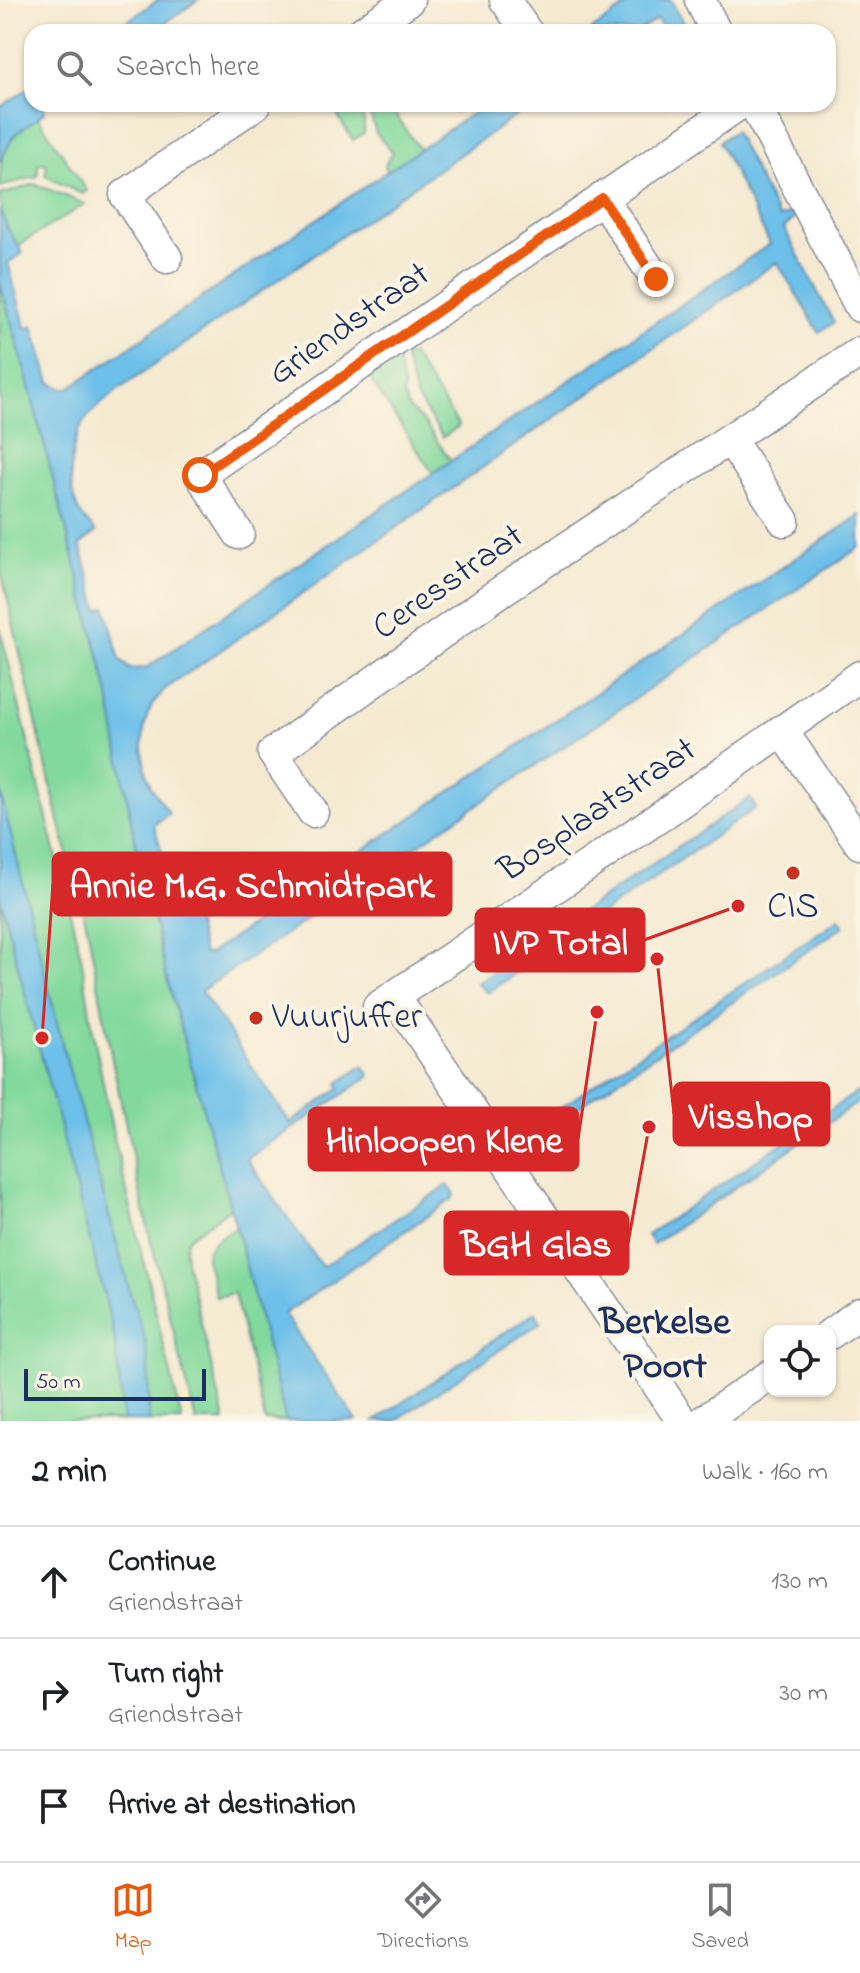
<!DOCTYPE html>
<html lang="en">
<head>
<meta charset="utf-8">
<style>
  body { margin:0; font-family:"Indie Flower",sans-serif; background:#f6f6f6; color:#202124 }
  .controls { position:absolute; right:24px; bottom:24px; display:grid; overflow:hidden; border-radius:16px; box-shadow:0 2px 6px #0004 }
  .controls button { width:72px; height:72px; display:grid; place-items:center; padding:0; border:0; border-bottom:2px solid #e0e0e0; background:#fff; color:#202124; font:40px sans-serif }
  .scale { position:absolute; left:24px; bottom:20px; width:182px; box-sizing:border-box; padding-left:8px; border:4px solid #1b2f5e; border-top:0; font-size:22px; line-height:28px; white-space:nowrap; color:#1b2f5e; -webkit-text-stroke:6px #fcf5e5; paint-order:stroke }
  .stop { position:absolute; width:24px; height:24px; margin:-18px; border:6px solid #ea580c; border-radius:50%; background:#fff }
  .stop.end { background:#ea580c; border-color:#fff; box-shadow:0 2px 8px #0008 }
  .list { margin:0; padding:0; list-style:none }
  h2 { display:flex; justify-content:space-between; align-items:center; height:104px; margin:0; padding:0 32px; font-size:34px }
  h2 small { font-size:26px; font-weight:400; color:#757577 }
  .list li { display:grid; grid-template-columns:52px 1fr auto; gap:24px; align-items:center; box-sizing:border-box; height:112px; padding:0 32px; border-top:2px solid #e0e0e0 }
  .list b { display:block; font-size:30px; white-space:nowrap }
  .list p { margin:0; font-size:26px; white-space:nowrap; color:#757577 }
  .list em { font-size:26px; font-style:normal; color:#757577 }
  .icon { flex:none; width:44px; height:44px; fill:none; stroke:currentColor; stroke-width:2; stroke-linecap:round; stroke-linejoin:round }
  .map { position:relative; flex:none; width:860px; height:1421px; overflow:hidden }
  .search { position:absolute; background:#fff; box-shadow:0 2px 6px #0004; left:24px; right:24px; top:24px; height:88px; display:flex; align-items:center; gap:20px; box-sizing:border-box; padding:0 28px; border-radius:24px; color:#757577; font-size:30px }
  .sheet { height:440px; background:#fff }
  nav { display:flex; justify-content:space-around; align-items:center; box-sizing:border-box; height:112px; border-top:2px solid #e0e0e0; background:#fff; font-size:22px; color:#757577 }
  nav a { display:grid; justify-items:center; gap:4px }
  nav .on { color:#ea580c }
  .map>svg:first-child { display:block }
  .green { fill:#82d99d; stroke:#4e847e; stroke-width:2 }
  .water { fill:#6dc0e9; stroke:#4478a4; stroke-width:2 }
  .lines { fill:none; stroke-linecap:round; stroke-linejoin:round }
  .street-casing { stroke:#888c98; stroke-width:33 }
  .street { stroke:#fff; stroke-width:30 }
  .route { stroke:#ea580c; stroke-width:10 }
  .poi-dot { fill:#c8321e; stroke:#fcf5e5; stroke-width:3 }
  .labels { text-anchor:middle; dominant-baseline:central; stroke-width:8; stroke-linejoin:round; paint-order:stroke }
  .street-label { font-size:36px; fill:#1b2f5e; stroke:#fcf5e5 }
  .poi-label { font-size:36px; fill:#1b2f5e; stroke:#fcf5e5 }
  .neighbourhood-label { font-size:38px; font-weight:bold; fill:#1b2f5e; stroke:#fcf5e5 }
  .leader { fill:none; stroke:#d62828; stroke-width:3 }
  .callout-dot { fill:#d62828; stroke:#fcf5e5; stroke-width:3 }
  .callout { fill:#d62828; stroke:#d62828; stroke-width:3 }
  .callout-label { font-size:38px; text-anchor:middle; font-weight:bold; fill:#fff }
</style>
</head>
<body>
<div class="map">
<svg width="860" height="1421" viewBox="0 0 860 1421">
  <rect width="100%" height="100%" fill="#fcf5e5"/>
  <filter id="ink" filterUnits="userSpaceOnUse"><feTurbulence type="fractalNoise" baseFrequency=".0125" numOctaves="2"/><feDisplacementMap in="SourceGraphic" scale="16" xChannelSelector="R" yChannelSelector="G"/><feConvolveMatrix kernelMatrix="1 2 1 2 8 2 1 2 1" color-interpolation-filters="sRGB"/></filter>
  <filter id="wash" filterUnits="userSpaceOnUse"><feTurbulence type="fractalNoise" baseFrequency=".006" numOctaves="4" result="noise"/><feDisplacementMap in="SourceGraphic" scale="32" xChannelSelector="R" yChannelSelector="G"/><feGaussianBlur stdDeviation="1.8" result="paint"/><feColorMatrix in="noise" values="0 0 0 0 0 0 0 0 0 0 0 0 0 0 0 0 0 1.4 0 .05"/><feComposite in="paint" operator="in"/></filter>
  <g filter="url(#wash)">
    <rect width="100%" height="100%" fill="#f5ead1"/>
    <path class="green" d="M330,104H358L364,122V133L353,140Z
      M367,104H388L420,150L387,172L385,165L393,152L376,133Z
      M38,117L87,191L82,194L45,176L47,163L38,164V176L0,187C0,148 5,139 38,117Z
      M35,184L85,204L17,246L1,215L0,195Z
      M0,283L23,363L108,690L132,825L166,975L231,1208L192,1235L187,1240L185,1249L186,1261L225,1421H196L148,1229L112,1059L88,930L60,825L0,567Z
      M412,355L459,426L443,437L416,397L404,356Z
      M397,359L404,388L403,395L409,409L423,421L451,461L433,473L369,378Z
      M0,628L81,956L92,1026L113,1134L182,1421H0Z
      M236,1227L286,1421H265L234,1293L216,1297L206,1258C207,1241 223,1236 236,1227Z"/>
    <path class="water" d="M158,0H198L152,32H111Z
      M635,0H671L688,32H665L657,19L638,32H589Z
      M32,86V104H48L44,107V113L14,135L0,162V107Z
      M486,104H533L118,390C109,398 97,406 89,415C70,436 66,481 77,507C81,517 89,524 96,532L80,545L99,610L106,607L120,660L130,669L146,668L770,244L719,142L734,131L779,218L792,212L795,218L784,228L834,323L819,332L777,262L164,690C161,695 155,700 152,705C139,729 141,762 151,786C156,795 163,804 169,813L154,825L173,890L186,884L203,953L209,954L860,515V547L201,991L290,1123L340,1088L338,1083L363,1066L370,1076L247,1159L322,1267L448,1185L455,1194L452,1199L284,1314L357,1421H286L236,1227L166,975L132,825L108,690L23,363L0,283V209L7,228L23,253L8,263L26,329L33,326L50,382L63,389L69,388Z
      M0,790L63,1047L131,1296L145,1339L148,1359L149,1421H123L116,1347L107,1306L0,898Z
      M750,798L756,808L487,993L477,983Z
      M839,919L844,926L562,1118L557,1110Z
      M860,1090V1101L653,1244L647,1235Z
      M535,1312L541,1322L395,1421H375Z"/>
  </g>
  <g filter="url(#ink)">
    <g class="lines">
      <g class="street-casing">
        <path id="street" d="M505,0L527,32
          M700,0L716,32
          M362,32L409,0
          M754,104L860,307
          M602,198L656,279
          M167,258L125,195L256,104
          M730,439L784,521
          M239,534L200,475L740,104
          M782,730L860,844
          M313,812L273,753L500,592L860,352
          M394,996L682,1421
          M378,1007L658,818L860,676
          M830,1334L860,1313
          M703,1421L770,1375"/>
      </g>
      <use href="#street" class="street"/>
    </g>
  </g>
  <g class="lines" filter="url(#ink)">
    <path class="route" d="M200,475L602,198L656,279"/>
  </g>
  <g class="poi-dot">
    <circle cx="793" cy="873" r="8"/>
    <circle cx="256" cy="1018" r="8"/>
  </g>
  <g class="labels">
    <g class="street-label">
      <text transform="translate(350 325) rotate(-35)">Griendstraat</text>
      <text transform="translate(449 583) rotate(-35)">Ceresstraat</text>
      <text transform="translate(598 811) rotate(-34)">Bosplaatstraat</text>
    </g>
    <g class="poi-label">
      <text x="793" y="908">CIS</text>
      <text x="272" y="1018" text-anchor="start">Vuurjuffer</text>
    </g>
    <g class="neighbourhood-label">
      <text x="665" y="1324">Berkelse<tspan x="665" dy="44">Poort</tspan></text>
    </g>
  </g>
  <path class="leader" d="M42 1038L53 884M738 906L644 940M657 959L674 1114M597 1012L578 1139M649 1127L628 1243"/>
  <g class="callout-dot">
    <circle cx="42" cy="1038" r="8"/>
    <circle cx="738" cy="906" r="8"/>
    <circle cx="657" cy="959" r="8"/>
    <circle cx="597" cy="1012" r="8"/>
    <circle cx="649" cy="1127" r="8"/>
  </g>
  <g class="callout">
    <rect x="53" y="853" width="398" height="62" rx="8"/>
    <rect x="476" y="909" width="168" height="62" rx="8"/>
    <rect x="674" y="1083" width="155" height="62" rx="8"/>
    <rect x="309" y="1108" width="269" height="62" rx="8"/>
    <rect x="445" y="1212" width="183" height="62" rx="8"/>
  </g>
  <g class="callout-label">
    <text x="252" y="897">Annie M.G. Schmidtpark</text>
    <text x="560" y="954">IVP Total</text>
    <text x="751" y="1128">Visshop</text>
    <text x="444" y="1152">Hinloopen Klene</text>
    <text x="536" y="1256">BGH Glas</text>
  </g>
</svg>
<div class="controls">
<button><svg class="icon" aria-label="locate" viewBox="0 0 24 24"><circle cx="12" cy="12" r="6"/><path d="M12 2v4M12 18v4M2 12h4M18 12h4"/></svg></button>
</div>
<div class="scale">50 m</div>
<div class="stop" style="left:200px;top:475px"></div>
<div class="stop end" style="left:656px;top:279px"></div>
<div class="search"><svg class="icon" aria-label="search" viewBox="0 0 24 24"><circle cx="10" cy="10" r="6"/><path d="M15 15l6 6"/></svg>Search here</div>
</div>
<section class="sheet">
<h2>2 min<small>Walk · 160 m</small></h2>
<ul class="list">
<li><svg class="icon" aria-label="ahead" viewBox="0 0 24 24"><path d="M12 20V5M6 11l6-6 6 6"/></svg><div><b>Continue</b><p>Griendstraat</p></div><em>130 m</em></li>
<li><svg class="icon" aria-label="right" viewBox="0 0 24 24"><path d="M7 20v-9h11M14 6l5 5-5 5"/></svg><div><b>Turn right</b><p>Griendstraat</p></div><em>30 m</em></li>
<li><svg class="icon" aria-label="arrive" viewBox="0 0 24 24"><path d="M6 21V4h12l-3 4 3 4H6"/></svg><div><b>Arrive at destination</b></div></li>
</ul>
</section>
<nav>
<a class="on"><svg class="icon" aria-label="map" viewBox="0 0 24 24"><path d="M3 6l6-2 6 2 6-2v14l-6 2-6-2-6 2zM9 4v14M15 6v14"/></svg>Map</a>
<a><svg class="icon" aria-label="directions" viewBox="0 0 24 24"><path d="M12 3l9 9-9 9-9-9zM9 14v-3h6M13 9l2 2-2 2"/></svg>Directions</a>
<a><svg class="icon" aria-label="saved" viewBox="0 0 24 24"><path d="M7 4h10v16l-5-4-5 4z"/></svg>Saved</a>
</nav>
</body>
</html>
